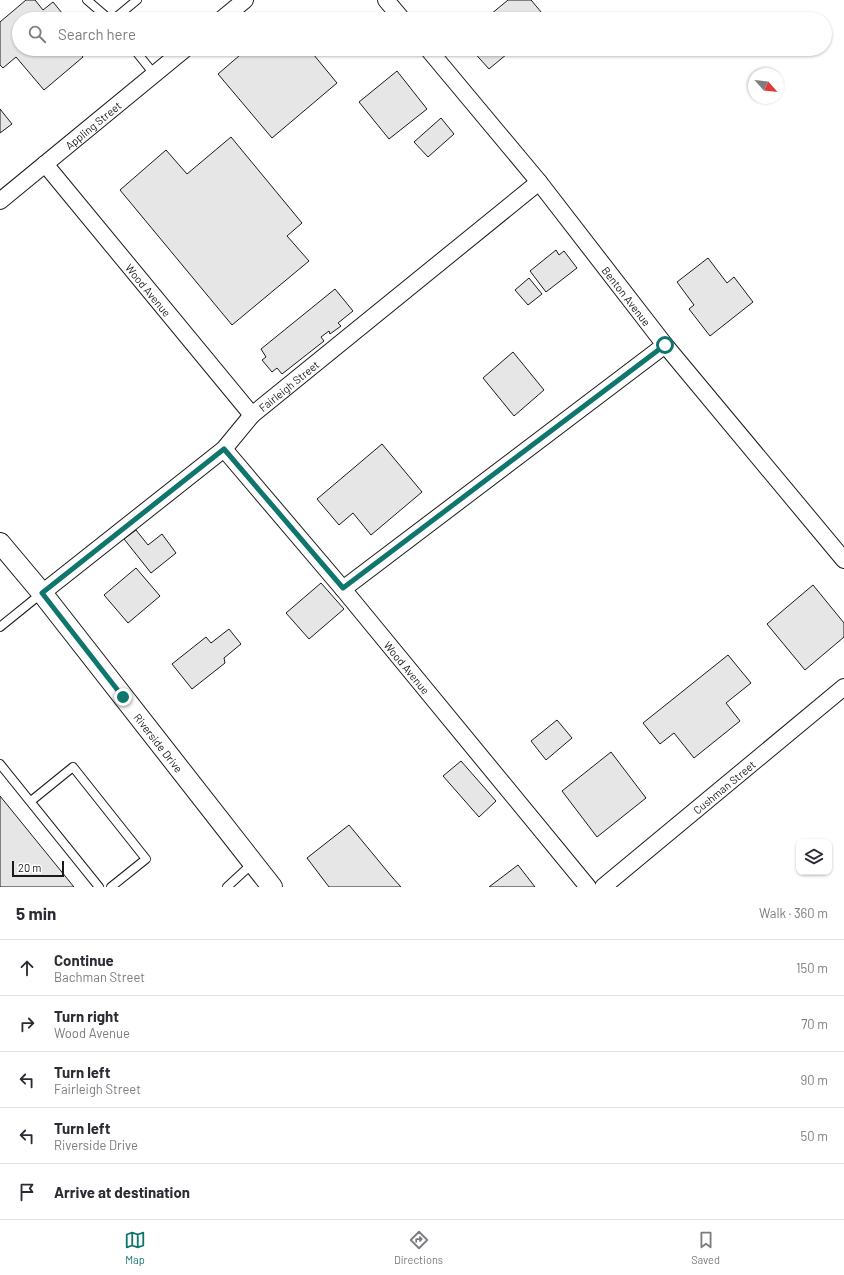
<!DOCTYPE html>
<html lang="en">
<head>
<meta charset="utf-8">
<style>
  body { margin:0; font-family:Barlow,sans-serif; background:#f2f2f3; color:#2b2b33 }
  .controls { position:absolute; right:12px; bottom:12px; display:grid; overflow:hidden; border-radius:8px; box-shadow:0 1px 3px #0004 }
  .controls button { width:36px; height:36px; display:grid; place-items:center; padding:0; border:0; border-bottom:1px solid #e1e1e2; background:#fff; color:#2b2b33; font:20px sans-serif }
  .compass { position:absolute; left:748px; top:68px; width:36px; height:36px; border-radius:50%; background:#fff; box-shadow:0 1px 3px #0004; rotate:117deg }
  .scale { position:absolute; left:12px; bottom:10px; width:52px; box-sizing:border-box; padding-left:4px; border:2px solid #1a1a1a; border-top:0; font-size:11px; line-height:14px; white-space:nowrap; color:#1a1a1a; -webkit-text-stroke:3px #fff; paint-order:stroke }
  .stop { position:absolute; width:12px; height:12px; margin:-9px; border:3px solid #0f766e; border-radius:50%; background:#fff }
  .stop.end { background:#0f766e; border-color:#fff; box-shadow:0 1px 4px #0008 }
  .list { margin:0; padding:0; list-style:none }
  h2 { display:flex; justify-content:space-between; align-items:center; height:52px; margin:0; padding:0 16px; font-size:17px }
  h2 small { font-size:13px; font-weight:400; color:#7c7c81 }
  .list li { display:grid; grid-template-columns:26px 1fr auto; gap:12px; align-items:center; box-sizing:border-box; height:56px; padding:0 16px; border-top:1px solid #e1e1e2 }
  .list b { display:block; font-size:15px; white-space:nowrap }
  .list p { margin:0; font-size:13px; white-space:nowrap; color:#7c7c81 }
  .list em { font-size:13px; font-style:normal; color:#7c7c81 }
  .icon { flex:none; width:22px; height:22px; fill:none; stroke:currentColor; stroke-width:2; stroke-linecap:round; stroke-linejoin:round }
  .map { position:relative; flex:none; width:844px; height:887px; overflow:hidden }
  .search { position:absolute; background:#fff; box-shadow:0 1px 3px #0004; left:12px; right:12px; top:12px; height:44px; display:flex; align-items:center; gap:10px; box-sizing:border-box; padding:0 14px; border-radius:22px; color:#7c7c81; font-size:15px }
  .sheet { height:332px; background:#fff }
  nav { display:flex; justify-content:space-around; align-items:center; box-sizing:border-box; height:56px; border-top:1px solid #e1e1e2; background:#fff; font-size:11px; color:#7c7c81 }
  nav a { display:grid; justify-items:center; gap:2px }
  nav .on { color:#0f766e }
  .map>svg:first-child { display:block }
  .building { fill:#e6e6e6; stroke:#1a1a1a }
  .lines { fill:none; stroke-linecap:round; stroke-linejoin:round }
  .service-casing { stroke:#1a1a1a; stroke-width:10 }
  .minor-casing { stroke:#1a1a1a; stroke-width:18 }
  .tertiary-casing { stroke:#1a1a1a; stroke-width:22 }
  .service { stroke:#fff; stroke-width:8 }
  .minor { stroke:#fff; stroke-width:16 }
  .tertiary { stroke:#fff; stroke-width:20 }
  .route { stroke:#0f766e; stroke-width:5 }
  .labels { text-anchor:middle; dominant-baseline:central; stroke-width:3; stroke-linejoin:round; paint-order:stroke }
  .street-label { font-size:11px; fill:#1a1a1a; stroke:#fff }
</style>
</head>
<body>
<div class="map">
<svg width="844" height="887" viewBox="0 0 844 887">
  <rect width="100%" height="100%" fill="#fff"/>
  <path class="building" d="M26,0H35L43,10L53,2L67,19H19V49H76L83,57L44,90L16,57L3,68L0,65V22Z
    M508,0H531L547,19H485Z
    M247,49H309L337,83L272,138L218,74Z
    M471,49H513L489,69Z
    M397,71L427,109L389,139L359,102Z
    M0,109L12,124L0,133Z
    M441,118L454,134L428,157L414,142Z
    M231,137L302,223L287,236L309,261L232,325L120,190L166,150L187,174Z
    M556,250L559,255L564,251L577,268L546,292L530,271Z
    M708,258L727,283L734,277L753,302L710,336L689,309L694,305L677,282Z
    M529,278L542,294L528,305L515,290Z
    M335,289L353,311L338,323L341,326L330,334L329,331L321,337L324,341L282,374L277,368L272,372L262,360L266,357L261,349Z
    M513,352L544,390L514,416L483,378Z
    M382,444L422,492L371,535L353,513L339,525L317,499Z
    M136,530L148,545L162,534L176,553L151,573L124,539Z
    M136,568L160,596L128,623L104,595Z
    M321,583L344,609L309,639L286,613Z
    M813,585L844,623V637L805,670L767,624Z
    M229,629L241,644L224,658L225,663L192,689L172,664L206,637L211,643Z
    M728,655L751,683L726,703L740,721L694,758L674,733L660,744L643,723Z
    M557,720L572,738L546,760L531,741Z
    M611,752L646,798L597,837L562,791Z
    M461,761L496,801L479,817L443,776Z
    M0,796L74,887H0Z
    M349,825L392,877L401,887H329L307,858Z
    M518,865L535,887H489Z"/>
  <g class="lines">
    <g class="service-casing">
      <path id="service" d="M87,0L109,19
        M114,19L137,0
        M134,49L154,74
        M0,627L42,593
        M0,764L99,887
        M31,801L73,767L146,859L111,887
        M227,887L253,863"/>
    </g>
    <g class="minor-casing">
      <g id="minor">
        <path d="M386,0L402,19"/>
        <path d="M222,19L245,0"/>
        <path id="s1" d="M428,49L539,182L665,345L844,560"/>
        <path id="s2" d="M45,164L252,415"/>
        <path id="s3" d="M0,201L185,49"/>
        <path id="s4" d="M224,449L343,589L588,887"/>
        <path d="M343,589L665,345"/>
        <path id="s5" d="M42,593L224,449L252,415L539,182"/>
        <path id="s6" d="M603,887L844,687"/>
      </g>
    </g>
    <g class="tertiary-casing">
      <g id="tertiary">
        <path id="s7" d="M0,543L42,593L272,887"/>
      </g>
    </g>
    <use href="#service" class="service"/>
    <use href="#minor" class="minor"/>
    <use href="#tertiary" class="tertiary"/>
  </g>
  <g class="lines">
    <path class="route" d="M123,697L42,593L224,449L343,588L665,345"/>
  </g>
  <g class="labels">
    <g class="street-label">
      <text stroke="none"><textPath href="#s3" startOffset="120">Appling Street</textPath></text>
      <text stroke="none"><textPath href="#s2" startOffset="163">Wood Avenue</textPath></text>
      <text stroke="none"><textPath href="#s1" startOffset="317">Benton Avenue</textPath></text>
      <text stroke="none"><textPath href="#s5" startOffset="323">Fairleigh Street</textPath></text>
      <text stroke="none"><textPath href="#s4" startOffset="285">Wood Avenue</textPath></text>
      <text stroke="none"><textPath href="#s7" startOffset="255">Riverside Drive</textPath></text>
      <text stroke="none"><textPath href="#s6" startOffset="157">Cushman Street</textPath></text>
    </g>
  </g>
</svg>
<div class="controls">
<button><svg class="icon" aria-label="layers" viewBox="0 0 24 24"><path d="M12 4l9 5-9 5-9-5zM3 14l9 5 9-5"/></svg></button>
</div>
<svg class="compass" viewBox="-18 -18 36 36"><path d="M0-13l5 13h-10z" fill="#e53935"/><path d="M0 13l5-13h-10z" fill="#7c7c81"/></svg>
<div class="scale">20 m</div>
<div class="stop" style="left:665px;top:345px"></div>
<div class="stop end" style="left:123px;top:697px"></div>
<div class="search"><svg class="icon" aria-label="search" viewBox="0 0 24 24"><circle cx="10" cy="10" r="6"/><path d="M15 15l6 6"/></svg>Search here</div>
</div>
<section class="sheet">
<h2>5 min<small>Walk · 360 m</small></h2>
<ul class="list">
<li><svg class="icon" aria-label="ahead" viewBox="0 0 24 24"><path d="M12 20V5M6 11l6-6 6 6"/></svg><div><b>Continue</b><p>Bachman Street</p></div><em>150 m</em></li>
<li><svg class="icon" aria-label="right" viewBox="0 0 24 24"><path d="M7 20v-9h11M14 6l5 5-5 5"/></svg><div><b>Turn right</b><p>Wood Avenue</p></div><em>70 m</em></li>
<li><svg class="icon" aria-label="left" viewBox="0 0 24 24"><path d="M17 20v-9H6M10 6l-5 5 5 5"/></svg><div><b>Turn left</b><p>Fairleigh Street</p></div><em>90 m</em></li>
<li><svg class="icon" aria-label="left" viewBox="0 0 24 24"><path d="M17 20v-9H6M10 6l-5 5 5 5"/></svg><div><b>Turn left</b><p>Riverside Drive</p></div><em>50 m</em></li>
<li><svg class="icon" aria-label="arrive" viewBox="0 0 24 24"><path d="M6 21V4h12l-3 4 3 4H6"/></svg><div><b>Arrive at destination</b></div></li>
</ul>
</section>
<nav>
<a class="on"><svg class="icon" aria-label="map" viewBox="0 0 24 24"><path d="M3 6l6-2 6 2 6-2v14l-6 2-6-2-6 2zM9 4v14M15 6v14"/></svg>Map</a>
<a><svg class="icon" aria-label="directions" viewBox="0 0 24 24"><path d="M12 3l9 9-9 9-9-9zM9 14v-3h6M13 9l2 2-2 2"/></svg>Directions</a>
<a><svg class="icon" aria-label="saved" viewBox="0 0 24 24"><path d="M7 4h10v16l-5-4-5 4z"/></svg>Saved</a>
</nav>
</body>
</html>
